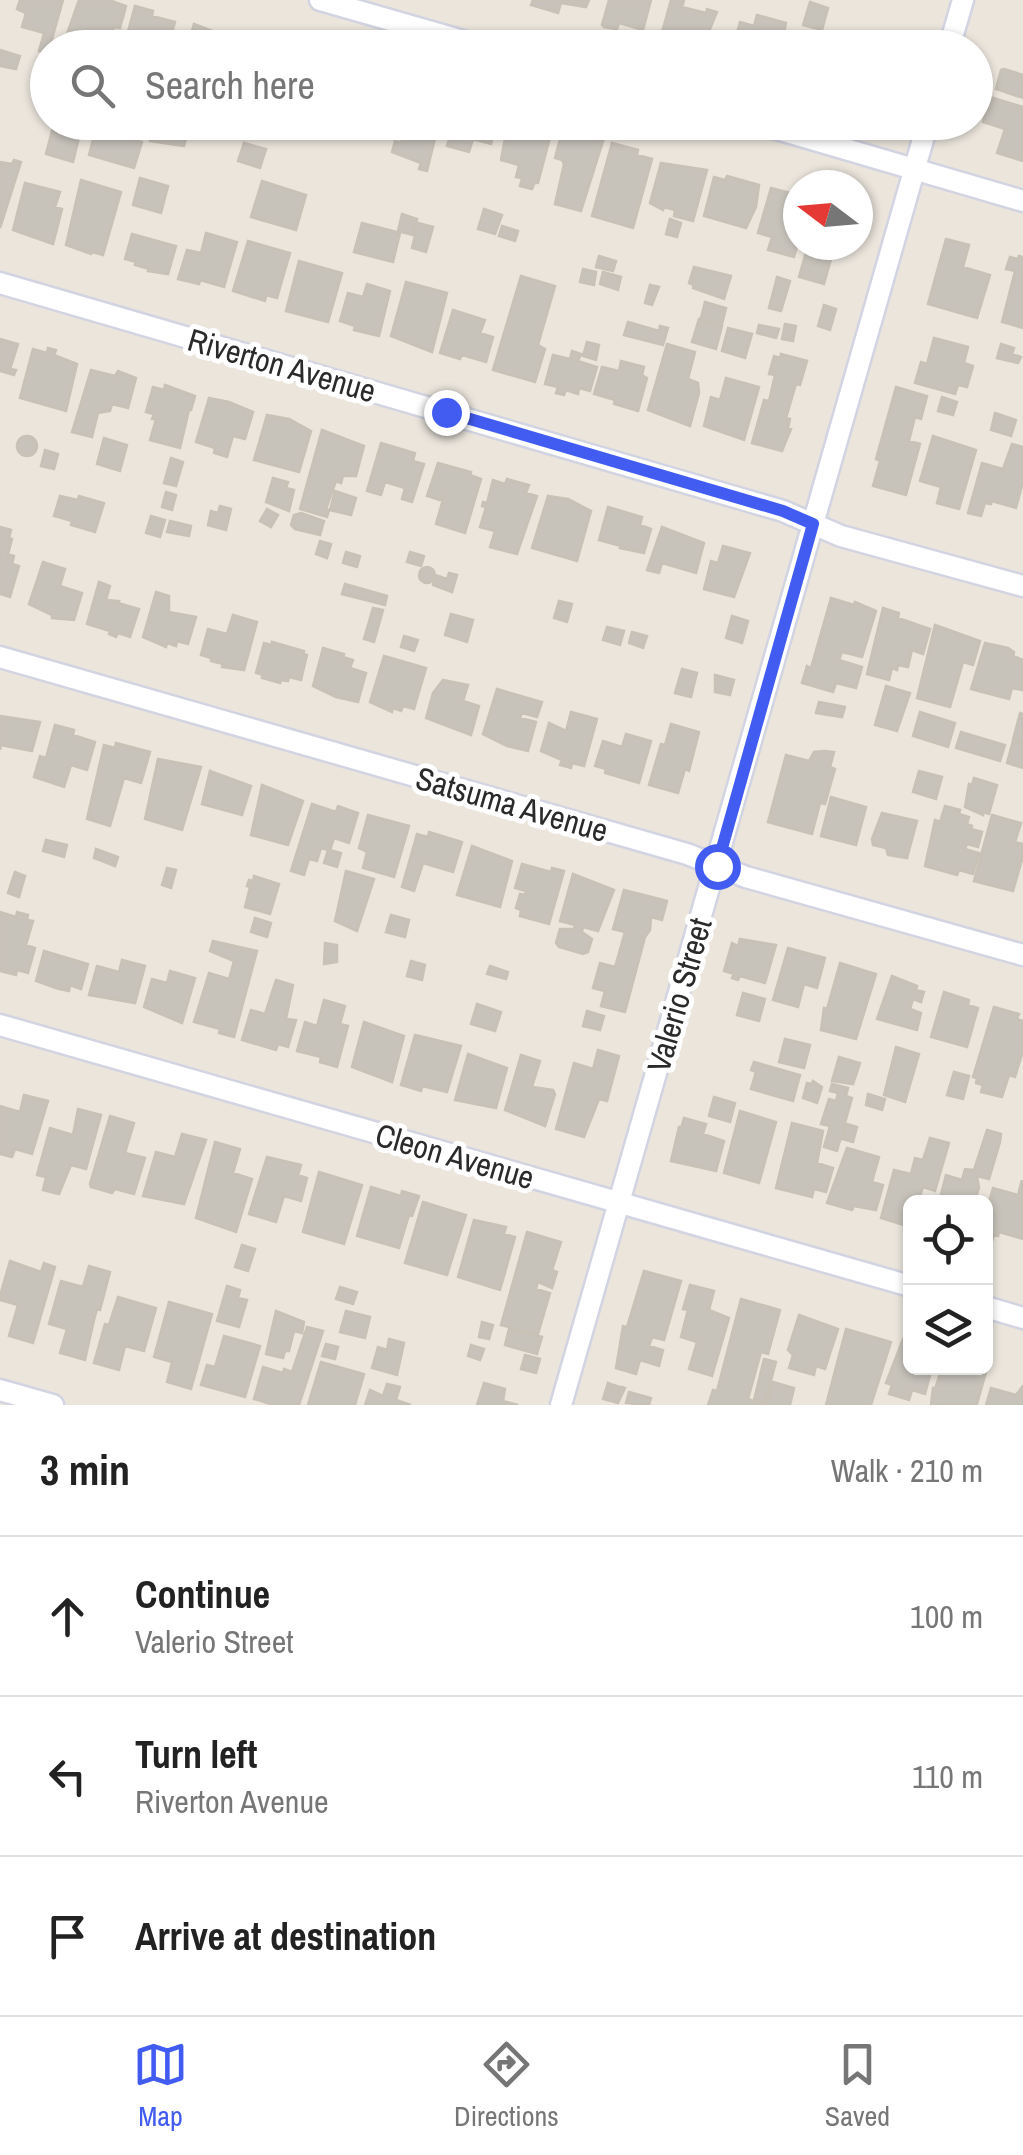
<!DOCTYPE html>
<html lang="en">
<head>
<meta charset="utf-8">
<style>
  body { margin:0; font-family:"Archivo Narrow",sans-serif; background:#f6f6f6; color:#222 }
  .controls { position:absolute; right:30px; bottom:30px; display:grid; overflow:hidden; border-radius:15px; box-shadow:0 2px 8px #0004 }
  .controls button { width:90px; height:90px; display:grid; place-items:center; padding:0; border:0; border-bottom:2px solid #e0e0e0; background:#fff; color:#222; font:50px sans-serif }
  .compass { position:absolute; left:783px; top:170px; width:90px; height:90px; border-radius:50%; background:#fff; box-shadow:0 2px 8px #0004; rotate:286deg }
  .stop { position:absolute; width:30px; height:30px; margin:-22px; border:8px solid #425cf2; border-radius:50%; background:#fff }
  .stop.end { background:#425cf2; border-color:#fff; box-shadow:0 2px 10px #0008 }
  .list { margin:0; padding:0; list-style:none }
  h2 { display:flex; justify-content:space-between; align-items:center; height:130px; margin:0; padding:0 40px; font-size:42px }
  h2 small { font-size:32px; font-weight:400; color:#767676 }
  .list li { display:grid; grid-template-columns:65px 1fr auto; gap:30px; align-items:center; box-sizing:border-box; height:160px; padding:0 40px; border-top:2px solid #e0e0e0 }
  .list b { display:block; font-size:38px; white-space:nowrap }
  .list p { margin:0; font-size:32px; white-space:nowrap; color:#767676 }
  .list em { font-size:32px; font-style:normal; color:#767676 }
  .icon { flex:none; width:55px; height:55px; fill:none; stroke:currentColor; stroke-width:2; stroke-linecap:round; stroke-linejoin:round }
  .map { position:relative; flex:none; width:1023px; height:1405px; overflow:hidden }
  .search { position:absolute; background:#fff; box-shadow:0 2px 8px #0004; left:30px; right:30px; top:30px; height:110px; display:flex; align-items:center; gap:25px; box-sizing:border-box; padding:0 35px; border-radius:55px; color:#767676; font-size:38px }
  .sheet { height:610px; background:#fff }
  nav { display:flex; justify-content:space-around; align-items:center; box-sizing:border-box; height:140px; border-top:2px solid #e0e0e0; background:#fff; font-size:28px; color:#767676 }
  nav a { display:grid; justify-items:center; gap:5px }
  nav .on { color:#425cf2 }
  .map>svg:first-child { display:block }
  .building { fill:#c7c3bb; stroke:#c7c1b6; stroke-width:2.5 }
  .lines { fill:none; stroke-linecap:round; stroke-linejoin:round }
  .street-casing { stroke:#d2d4e2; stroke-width:25 }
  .street { stroke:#fff; stroke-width:20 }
  .route { stroke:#425cf2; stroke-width:12 }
  .labels { text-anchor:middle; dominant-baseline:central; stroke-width:10; stroke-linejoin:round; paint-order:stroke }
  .street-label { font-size:32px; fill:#2a2a2a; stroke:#fff }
</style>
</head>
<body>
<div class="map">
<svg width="1023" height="1405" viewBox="0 0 1023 1405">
  <rect width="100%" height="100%" fill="#ebe5dc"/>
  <path class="building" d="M20,0H63L48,53L39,51L44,33L22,27L26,13L17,9Z
    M79,0H109L126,6L123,18L116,16L122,20L120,28L114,27L108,48H62Z
    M533,0H589L586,7L561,3L558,13L531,5Z
    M609,0H651L643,30L619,23L617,29L604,27L602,25Z
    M671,0H684L682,7L706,13L707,9L717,12L702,48H683L661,36Z
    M810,2L828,8L822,30L803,25Z
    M135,6L153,11L152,16L175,22L168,48H132L133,44L126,39Z
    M757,15L786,23L782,42L795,48H733L740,22L754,26Z
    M194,24L233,39L230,48H187Z
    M0,50L20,56L16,69L0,66Z
    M1004,69L1023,75V98L996,89L1001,70Z
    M990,97L1023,107V161L997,153L1005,129L983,122Z
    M154,122L188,130L184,146L150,141Z
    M393,122H439L427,171L419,169L421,163L392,152L395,141L401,143L403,137L390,134Z
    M454,122H497L491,144L473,139L469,152L447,146Z
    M508,122H543L553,126L538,183L535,182L532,189L520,186L522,178L516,177L519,165L501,160Z
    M53,127L80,134L73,162L46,154Z
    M96,128L142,142L134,168L89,155Z
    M562,132L573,136L574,132L603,141L581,211L555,204L564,164L562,160L555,158Z
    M244,143L266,149L260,168L238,161Z
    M612,143L638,150L637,155L652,159L633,228L592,216Z
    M14,160L21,162L0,228V162L12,164Z
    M661,163L707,170L693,221L674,216L675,210L664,207L663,210L650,203Z
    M727,176L759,185L756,207L746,228L704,216L714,177L725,180Z
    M140,178L168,186L161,213L133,205Z
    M81,180L121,192L103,255L92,252L91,254L66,245Z
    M262,181L306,195L296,230L251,217Z
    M25,183L60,192L55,207L62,209L53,244L13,230Z
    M771,188L798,195V242L794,257L768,250L772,237L758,233Z
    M484,209L502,215L495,234L478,229Z
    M402,214L417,219L413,235L398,231Z
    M670,219L681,223L677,237L666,234Z
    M362,223L400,233L393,262L354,252Z
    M418,223L433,227L426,252L412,248Z
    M502,226L518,231L515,241L499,236Z
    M206,233L237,242L224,287L200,280L199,284L178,279L187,250L201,253Z
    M132,234L176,246L168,274L148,271L149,269L135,265L136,262L125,259Z
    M946,239L969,245L963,267L990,275L977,318L928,304Z
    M248,241L290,253L277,298L266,295L265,301L233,291Z
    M808,245H835L824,284L799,277Z
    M599,256L616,261L613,271L596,267Z
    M1019,256L1023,257V328L1002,322L1015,271L1006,269L1010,257L1018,259Z
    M299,261L342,273L328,322L286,311Z
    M694,267L731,276L724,299L693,288L694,285L689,283Z
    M583,269L596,272L594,285L580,282Z
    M603,272L621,277L618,290L600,284Z
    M521,276L555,286L538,345L545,349L535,382L493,370Z
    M777,277L790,281L781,311L769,308Z
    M406,282L447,293L432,352L391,336Z
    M367,284L390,291L379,336L354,330L355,326L340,321L348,293L363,297Z
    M650,285L659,287L652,305L645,303Z
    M705,302L726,308L722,324L701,318Z
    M824,305L836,309L830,330L818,326Z
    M453,310L485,320L480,333L493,337L486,362L462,355L460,359L440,353Z
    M699,319L722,326L716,349L692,342Z
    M628,322L659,331L660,326L668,328L663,345L624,335Z
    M785,324L796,326L793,341L782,339Z
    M759,325L779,329L776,338L757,333Z
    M728,328L752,334L745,358L722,351Z
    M934,338L968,347L964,363L973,366L967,387L958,385L955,394L915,383L921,362L927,364Z
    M0,339L18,344L10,369L16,370L14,375L0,371Z
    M587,342L599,345L596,360L583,356Z
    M667,344L695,352L688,379L698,383L699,393L690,426L648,410Z
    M1001,344L1014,348L1012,354L1021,357L1018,363L997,358Z
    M48,348L56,350L54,355L77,364L66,411L20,398L33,349L47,353Z
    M572,351L581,354L578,361L597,367L590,391L579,388L578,394L566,390L564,395L556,393L558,387L545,384L553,355L570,359Z
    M781,354L807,361L800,385L796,384L786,418L790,419L788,428L791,429L782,451L752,443L764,400L769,401L775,375L769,374L774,356L780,358Z
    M621,361L644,367L642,375L647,378L638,411L614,404L615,400L594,394L602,367L619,371Z
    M91,370L115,376L118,371L136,378L128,408L112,404L110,411L98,413L92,437L72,432Z
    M726,378L759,387L744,440L704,426L711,397L720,400Z
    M165,385L195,396L191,410H189L180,448L150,440L156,419H152L154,414L146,412L153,387L164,390Z
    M896,387L927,396L921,419L915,417L909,441L920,444L906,495L873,486L880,461L876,459Z
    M942,397L957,402L953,415L938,411Z
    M209,398L229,402L253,412L245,439L233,436L227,457L214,453L215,448L196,442Z
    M995,413L1016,420L1011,436L991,430Z
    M267,415L289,419L311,431L299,472L254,460Z
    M322,430L364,446L356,476H343L341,483L336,481L326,509L329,510L327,517L300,509Z
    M17 446a10 10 0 1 1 20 0a10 10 0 1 1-20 0Z
    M933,436L976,450L959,509L937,503L941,487L920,481Z
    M104,438L127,445L120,471L97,464Z
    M381,443L415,453L413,461L424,464L412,502L402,499L405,488L385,482L381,495L367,491Z
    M1012,444L1023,447V482L1016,508L992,501L991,504L985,503L981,516L968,513L982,463L1003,469Z
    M45,450L58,454L54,469L41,466Z
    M171,458L183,462L176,486L164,483Z
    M438,463L471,472L470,475L481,479L465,533L436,524L444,496L440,500L427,496Z
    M273,478L288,482L286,488L294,490L289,511L266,502Z
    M507,479L529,485L526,493L537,496L517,554L490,547L495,531L480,527L486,507L482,506L483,502L487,503L493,480L505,484Z
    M335,491L356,498L351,515L330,510Z
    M166,492L176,495L172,510L162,507Z
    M60,496L78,500L79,496L104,503L95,532L71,525L72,521L54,516Z
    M548,496L568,499L591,511L577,561L532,548Z
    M220,506L231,509L226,530L208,525L211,511L218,513Z
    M608,507L642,517L640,525L651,529L644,553L620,548L621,546L599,540Z
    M267,509L278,515L271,527L260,521Z
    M301,513L324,521L320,535L295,529L291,525L294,515Z
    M151,516L165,520L160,537L146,533Z
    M170,521L191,526L189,536L167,532Z
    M0,527L11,530L9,538L12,539L8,554L14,556L12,564L19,566L10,597L0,594Z
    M662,527L704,543L696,573L662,563L659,573L647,570Z
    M320,541L331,544L327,558L316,554Z
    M723,546L750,553L734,597L704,589L711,561L718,563Z
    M346,552L360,556L357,567L343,563Z
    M410,552L424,556L421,566L407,562Z
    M43,562L65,569L60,586L82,593L74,620L52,618V615L29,604Z
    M419 575a8 8 0 1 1 16 0a8 8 0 1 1-16 0Z
    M449,573L457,575L452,592L433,585L435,575L447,579Z
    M99,582L110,586L106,600L119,601L118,603L139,609L130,637L118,633L116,637L109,634L110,631L87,624Z
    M345,584L387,596L385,605L342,594Z
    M156,592L169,596V612L196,617L188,644L177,641L176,646L167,643L166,647L143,637Z
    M831,598L854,605L855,602L876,611L862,657L842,652L839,660L862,667L856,688L836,683L833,692L802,683L807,666L811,668Z
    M559,601L572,604L567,622L554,618Z
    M373,608L383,610L374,642L364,639Z
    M883,608L899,613L898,618L930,629L923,654L912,650L908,667L898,665L897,670L892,668L889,680L867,674Z
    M451,614L473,620L467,642L445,635Z
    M233,615L257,622L244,670L222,667L223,664L211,661V658L201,655L208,629L227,634Z
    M732,616L748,621L742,643L726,638Z
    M935,625L980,641L973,665L963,662L950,707L917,698Z
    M607,627L624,631L620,645L603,640Z
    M632,632L647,636L643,648L629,643Z
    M404,636L418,640L414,651L401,647Z
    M272,642L304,651L303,654L307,655L301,680L289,677L288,681L281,680L280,683L262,678L263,675L256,673L264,643L272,645Z
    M985,643L1008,648L1014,652L1013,656L1023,660L1022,690L1012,688L1009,699L971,689Z
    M323,648L344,654L343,657L353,660L350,668L366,673L358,702L336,697L313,686Z
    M384,656L426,668L414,709L403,706L401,711L393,708L392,712L370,702Z
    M682,669L697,673L691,697L675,693Z
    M715,675L734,680L730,695L715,692Z
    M443,680L468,685L463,701L479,706L471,735L426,718L433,693Z
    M886,686L910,693L897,731L875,725Z
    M497,689L542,702L537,717L522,713L520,718L536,722L528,751L507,746L483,734Z
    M819,702L845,707L842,717L816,713Z
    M571,712L597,719L584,766L572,763L571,768L560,765L562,760L541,751L549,723L566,731Z
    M920,712L955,723L948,747L913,736Z
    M1020,713L1023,714V743L1013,740Z
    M0,716L40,722L32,751L1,745L0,750Z
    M671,724L699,732L689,771L685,769L678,793L649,785L661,744L665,745Z
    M55,725L74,730L73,735L95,742L87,770L71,765L64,787L34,777L40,756L46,758Z
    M961,732L1005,745L1000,761L956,748Z
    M626,734L651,741L639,783L605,773L606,769L595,766L603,741L622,747Z
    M1013,741L1023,744V768L1007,763Z
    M116,743L150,752L141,783L124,778L110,826L87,819L104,745L115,748Z
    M824,751L834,752L830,767L835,769L825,804L820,803L812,834L768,822L786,755L809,761L814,752Z
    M158,759L201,767L182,830L145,819Z
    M210,771L251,786L242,815L202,804Z
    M919,771L942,777L936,799L913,792Z
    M974,778L997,785L989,814L983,812V815L965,807L969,784L972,785Z
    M262,785L303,801L288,845L251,835Z
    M831,797L866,807L856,845L821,836Z
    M312,804L336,812L338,806L358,813L349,843L334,838L330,850L341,853L337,867L324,863L328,850L321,848L317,861L309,859L304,875L291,871Z
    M945,806L960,810L959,814L969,817L967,824L972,826L971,829L982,832L978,847L967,844L965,849L979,853L973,874L959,870L957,875L925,866L935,820L940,822Z
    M882,813L917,821L907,858L888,855L886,848L873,845L872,839Z
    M368,815L409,826L394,877L363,868L367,852L359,848Z
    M992,815L1021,823L1015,842L1023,844V856L1013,891L974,881Z
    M429,832L462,842L453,872L423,863L414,891L402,887L417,834L428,837Z
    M46,840L67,845L64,857L43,851Z
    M472,846L512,861L500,907L457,895Z
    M96,849L118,857L115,866L94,858Z
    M522,864L551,872L552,868L564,871L549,924L520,916L521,910L516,908L520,894L525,895L526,891L515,888Z
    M167,868L176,870L171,888L162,885Z
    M346,871L374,879L357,931L335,921Z
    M15,872L25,876L19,897L8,893Z
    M573,874L614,890L598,931L583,927L582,932L592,939L588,952L583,954L559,947L556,943L560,929H574L575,925L560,921Z
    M254,876L279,884L270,914L245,907L250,887L247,886L249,880L253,881Z
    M624,890L667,901L662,920L651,917L650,930L645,937L625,1012L601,1006L605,991L593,988L600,963L615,967L625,932L613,929Z
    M0,912L16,917L17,912L28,915L27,920L33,921L26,945L35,948L28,973L17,970L16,975L0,971Z
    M391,915L409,920L405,937L386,932Z
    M255,918L271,923L267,937L251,932Z
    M740,939L776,945L765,983L740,976L738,980L732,978L734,974L724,971L732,943L738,946Z
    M213,941L257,951L234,1037L219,1033L220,1029L194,1022L209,973L229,979L234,961L210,951Z
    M325,943L337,945V962L324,964Z
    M788,948L825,958L817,988L804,984L798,1007L773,1000Z
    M44,951L88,964L81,989L70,985L69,991L59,989L36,981Z
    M122,960L145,966L135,1003L89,995L97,966L119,972Z
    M411,961L425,965L422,980L407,976Z
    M840,963L876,974L856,1039L821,1030L824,1008L827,1009Z
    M490,966L508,972L506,979L487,974Z
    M170,971L195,978L182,1023L144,1007L152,979L167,983Z
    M892,976L917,986L916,990L924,992L921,1002L913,999L910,1009L921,1013L917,1030L877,1019Z
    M276,980L293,985L286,1019L296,1020L288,1047L278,1044L276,1050L242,1040L251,1010L265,1014Z
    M944,992L969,1000L968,1005L978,1008L967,1047L931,1037Z
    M743,993L765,999L759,1021L737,1015Z
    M324,1000L345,1006L340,1024L348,1026L337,1067L320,1062L321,1057L297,1051L305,1022L317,1026Z
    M477,1004L501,1012L495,1031L471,1024Z
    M994,1007L1019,1014L1017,1019L1023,1021V1051L1015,1077L1009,1075L1002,1097L981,1092L983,1085L976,1083L977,1078L973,1077Z
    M587,1011L604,1016L600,1030L583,1026Z
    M364,1022L404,1036L392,1082L352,1067Z
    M415,1035L461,1046L447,1092L422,1086L421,1091L401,1085Z
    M785,1039L810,1045L804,1068L779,1062Z
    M896,1047L919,1054L905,1102L884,1095Z
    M598,1050L619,1056L607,1101L599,1099L584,1137L556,1129L574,1063L593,1069Z
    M468,1054L507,1068L496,1108L455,1100Z
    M521,1055L540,1061L532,1087L553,1090L555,1094L545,1126L505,1110Z
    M839,1057L860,1063L853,1084L832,1081Z
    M754,1062L800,1075L793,1101L751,1089L756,1072L751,1070Z
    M954,1072L969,1076L963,1099L947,1095Z
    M813,1081L822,1087L817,1103L803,1098L807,1083L812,1084Z
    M832,1084L848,1088L846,1096L852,1098L837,1151L824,1147L830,1126L821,1124L829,1099L836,1101L838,1093L830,1091Z
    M868,1094L885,1099L882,1110L866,1105Z
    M24,1095L48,1101L32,1154L15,1149L12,1157L0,1154V1106L20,1112Z
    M714,1097L735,1103L730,1122L709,1116Z
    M78,1109L101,1115L86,1169L71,1165L59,1194L43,1190L46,1177L37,1175L50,1128L73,1135Z
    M740,1111L776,1122L759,1183L724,1173Z
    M110,1116L134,1123L125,1153L145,1158L134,1194L115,1189L112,1193L91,1187L90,1184Z
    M684,1118L706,1124L703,1134L724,1141L716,1171L671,1161L679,1127L681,1128Z
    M792,1123L823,1131L817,1163L833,1168L826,1192L814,1189L812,1197L776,1188Z
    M847,1124L857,1127L853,1142L842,1139Z
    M987,1130L1001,1134L1000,1142L989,1179L977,1176L979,1188L974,1202H939L946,1175L962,1180L965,1169L974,1170Z
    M182,1134L206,1140L184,1204L143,1196L156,1152L175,1157Z
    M930,1138L949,1143L935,1191L923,1187L918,1202H910V1227L881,1218L894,1170L911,1174L915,1158L923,1160Z
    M215,1142L240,1149L233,1173L252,1179L236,1232L196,1218Z
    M847,1148L879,1157L872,1182L883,1185L876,1210L854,1206L852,1210L827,1203Z
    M267,1157L301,1165L298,1175L307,1178L301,1201L284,1196L276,1222L249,1214Z
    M319,1172L362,1185L344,1244L303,1232Z
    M1022,1180L1023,1239L999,1232L998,1236L994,1235L990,1247L986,1246V1213L993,1188L1018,1195Z
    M371,1187L401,1196L402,1191L419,1196L412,1216L409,1215L399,1248L357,1236Z
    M423,1202L466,1215L447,1275L405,1263Z
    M474,1220L506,1227L504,1234L515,1237L500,1290L458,1277Z
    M527,1232L561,1242L552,1270L557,1272L552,1288L538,1282L536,1289L550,1293L538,1334L501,1325Z
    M242,1245L255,1249L248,1271L235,1267Z
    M10,1261L41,1272L44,1263L55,1267L33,1343L9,1336L18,1305L0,1300V1296Z
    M89,1266L110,1272L100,1310L97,1309L94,1320L85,1360L60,1353L67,1329L49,1324L61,1281L83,1287Z
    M644,1271L681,1281L664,1340L652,1337L649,1346L663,1350L659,1366L640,1360L636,1374L616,1368L623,1326L627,1327Z
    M690,1285L714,1291L709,1310L729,1318L712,1376L689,1369L697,1342L681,1337L688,1310L683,1309Z
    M227,1286L240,1290L238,1298L247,1300L239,1327L217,1321Z
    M340,1287L357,1292L353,1304L336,1299Z
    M118,1297L156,1308L144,1351L125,1346L119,1370L94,1363L105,1324L109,1325Z
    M741,1299L780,1310L768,1354L761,1352L748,1399L764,1405H708L713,1390L717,1391Z
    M169,1302L212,1314L191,1389L167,1382L172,1362L154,1357Z
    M276,1311L304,1322L302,1333L294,1331L289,1351H285L283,1358L266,1354Z
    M346,1311L370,1317L365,1338L340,1332Z
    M799,1315L838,1329L825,1369L816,1366L814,1375L789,1368L793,1355L788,1350Z
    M482,1322L493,1325L489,1339L479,1337Z
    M307,1327L323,1331L299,1405H274L254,1399L263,1367L283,1373L284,1369L292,1372Z
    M509,1329L542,1337L537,1354L505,1345Z
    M846,1329L891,1342L871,1405H826Z
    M224,1336L260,1346L245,1397L201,1385L207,1365L215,1367Z
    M389,1339L404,1343L397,1375L372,1368L378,1347L387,1350Z
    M903,1339L910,1341V1368H932L925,1394L912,1390L909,1400L889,1394L892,1385L886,1383Z
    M326,1344L338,1347L335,1359L322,1356Z
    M471,1345L484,1349L480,1360L468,1356Z
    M525,1355L540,1359L536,1373L521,1369Z
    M764,1359L776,1362L765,1403L754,1400Z
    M321,1362L364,1374L355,1405H308Z
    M942,1368H970L986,1372L977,1404L931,1405L933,1388L935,1389Z
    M773,1382L794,1388L790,1405H766Z
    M484,1383L505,1389L503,1401L518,1405H477Z
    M608,1383L613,1385L610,1393L614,1385L620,1387L617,1395L622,1387L625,1388L618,1403L603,1399Z
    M387,1384L400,1387L396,1400L411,1405H365L370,1390L383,1396Z
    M1023,1386V1405H986L991,1388L1016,1395Z
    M629,1392L651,1398L649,1405L626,1403Z"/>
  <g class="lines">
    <g class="street-casing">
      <path id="street" d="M320,0L488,48
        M949,48L963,0
        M753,122L1023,201
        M0,283L783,511L841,536L1023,586
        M0,657L687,854L746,877L1023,955
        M0,1025L910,1286
        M986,1307L1023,1318
        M0,1390L53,1405
        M561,1405L928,122"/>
    </g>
    <use href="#street" class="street"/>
  </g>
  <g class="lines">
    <path class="route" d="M446,412L783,511L813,524L717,866"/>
  </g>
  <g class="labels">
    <g class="street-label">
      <text transform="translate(282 365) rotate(16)">Riverton Avenue</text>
      <text transform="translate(512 804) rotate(16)">Satsuma Avenue</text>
      <text transform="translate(679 995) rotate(-74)">Valerio Street</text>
      <text transform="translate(455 1156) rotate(16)">Cleon Avenue</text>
    </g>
  </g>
</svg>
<div class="controls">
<button><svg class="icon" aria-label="locate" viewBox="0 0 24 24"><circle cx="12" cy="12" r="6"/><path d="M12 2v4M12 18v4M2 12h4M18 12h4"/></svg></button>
<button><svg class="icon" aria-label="layers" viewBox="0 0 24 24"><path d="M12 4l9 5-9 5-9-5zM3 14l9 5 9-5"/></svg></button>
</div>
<svg class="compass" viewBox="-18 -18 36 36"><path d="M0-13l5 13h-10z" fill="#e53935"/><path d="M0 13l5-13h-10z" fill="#767676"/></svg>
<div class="stop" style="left:717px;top:866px"></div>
<div class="stop end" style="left:446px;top:412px"></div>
<div class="search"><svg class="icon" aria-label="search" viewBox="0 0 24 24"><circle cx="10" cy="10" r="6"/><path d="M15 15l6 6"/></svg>Search here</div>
</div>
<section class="sheet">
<h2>3 min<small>Walk · 210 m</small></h2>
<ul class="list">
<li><svg class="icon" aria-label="ahead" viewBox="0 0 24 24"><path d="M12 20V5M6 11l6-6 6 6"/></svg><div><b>Continue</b><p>Valerio Street</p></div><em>100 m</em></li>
<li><svg class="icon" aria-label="left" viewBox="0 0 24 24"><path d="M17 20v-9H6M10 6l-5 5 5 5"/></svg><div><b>Turn left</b><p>Riverton Avenue</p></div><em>110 m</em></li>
<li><svg class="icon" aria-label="arrive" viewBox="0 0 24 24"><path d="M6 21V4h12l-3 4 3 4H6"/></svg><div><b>Arrive at destination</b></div></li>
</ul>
</section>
<nav>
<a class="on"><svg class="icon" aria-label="map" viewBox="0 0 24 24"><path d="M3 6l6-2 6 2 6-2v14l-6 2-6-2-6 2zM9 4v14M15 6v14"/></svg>Map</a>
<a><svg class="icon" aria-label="directions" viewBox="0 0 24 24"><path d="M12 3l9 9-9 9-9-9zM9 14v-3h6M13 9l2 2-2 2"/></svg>Directions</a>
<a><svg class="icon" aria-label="saved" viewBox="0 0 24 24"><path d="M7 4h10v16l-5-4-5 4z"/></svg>Saved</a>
</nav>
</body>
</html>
